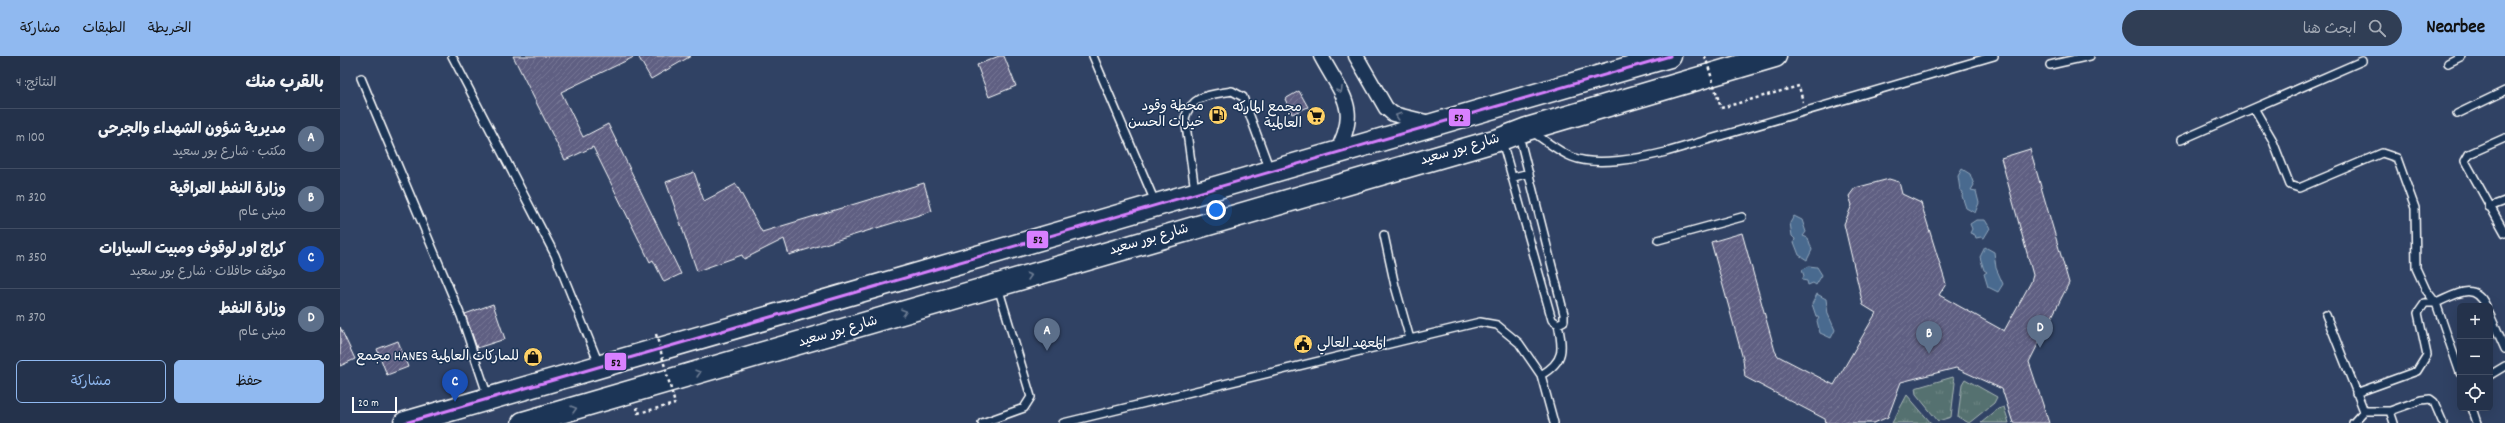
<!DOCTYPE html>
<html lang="ar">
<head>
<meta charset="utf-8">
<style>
  body { margin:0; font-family:Dekko,"Playpen Sans Arabic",sans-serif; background:#303e55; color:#f1f3f6; direction:rtl }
  .controls { position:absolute; right:12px; bottom:12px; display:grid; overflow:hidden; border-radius:6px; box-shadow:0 4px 16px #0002 }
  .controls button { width:36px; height:36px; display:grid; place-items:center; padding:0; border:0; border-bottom:1px solid #414d63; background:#24324b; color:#f1f3f6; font:20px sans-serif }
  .scale { position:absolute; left:12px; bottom:10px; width:45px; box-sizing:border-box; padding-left:4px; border:2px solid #fff; border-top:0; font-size:11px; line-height:14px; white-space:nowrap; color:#fff; -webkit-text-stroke:3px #1d3557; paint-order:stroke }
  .you { position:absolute; left:876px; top:154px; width:14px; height:14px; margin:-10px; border:3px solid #fff; border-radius:50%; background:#1a73e8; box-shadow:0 0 0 6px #1a73e833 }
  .badge { display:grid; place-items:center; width:26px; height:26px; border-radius:50%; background:#90b9f0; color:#fff; font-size:13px; font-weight:700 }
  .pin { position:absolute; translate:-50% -33px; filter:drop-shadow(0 1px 2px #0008) }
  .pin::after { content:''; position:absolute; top:21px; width:14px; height:12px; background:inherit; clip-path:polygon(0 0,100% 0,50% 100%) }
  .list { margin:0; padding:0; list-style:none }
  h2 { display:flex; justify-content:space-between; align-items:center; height:52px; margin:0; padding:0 16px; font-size:17px }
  h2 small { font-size:13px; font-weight:400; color:#a3aab5 }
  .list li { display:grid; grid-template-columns:26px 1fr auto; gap:12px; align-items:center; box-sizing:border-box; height:60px; padding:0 16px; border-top:1px solid #414d63 }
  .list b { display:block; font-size:15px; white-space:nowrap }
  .list p { margin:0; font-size:13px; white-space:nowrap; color:#a3aab5 }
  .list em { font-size:13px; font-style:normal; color:#a3aab5 }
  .actions { display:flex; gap:8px; padding:12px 16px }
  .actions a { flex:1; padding:9px 0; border:1px solid #90b9f0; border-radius:6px; text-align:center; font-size:14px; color:#90b9f0 }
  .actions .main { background:#90b9f0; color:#111 }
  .icon { flex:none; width:22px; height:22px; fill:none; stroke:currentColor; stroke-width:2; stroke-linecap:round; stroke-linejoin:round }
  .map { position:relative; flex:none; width:2165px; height:367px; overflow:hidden; direction:ltr }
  header { display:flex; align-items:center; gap:24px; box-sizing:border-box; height:56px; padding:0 20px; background:#90b9f0; color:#111 }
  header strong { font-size:19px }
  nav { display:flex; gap:22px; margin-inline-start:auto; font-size:14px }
  .search { width:280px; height:36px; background:#303e55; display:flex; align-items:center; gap:10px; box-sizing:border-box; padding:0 14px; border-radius:22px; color:#a3aab5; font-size:15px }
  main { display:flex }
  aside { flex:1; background:#24324b }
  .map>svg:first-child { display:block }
  .grass { fill:url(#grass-tufts); stroke:#aab8b7 }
  .water { fill:#486b8f; stroke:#91a6bc }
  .building { fill:url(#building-hatch); stroke:#fff }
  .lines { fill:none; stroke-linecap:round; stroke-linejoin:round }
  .lane-casing { stroke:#fff; stroke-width:10 }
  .street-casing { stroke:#fff; stroke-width:17 }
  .primary-casing { stroke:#fff; stroke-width:25 }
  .path { stroke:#fff; stroke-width:2.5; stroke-dasharray:3 3; stroke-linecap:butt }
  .lane { stroke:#1d3557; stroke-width:7 }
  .street { stroke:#1d3557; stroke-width:14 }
  .primary { stroke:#1d3557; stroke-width:22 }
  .path-bridge { stroke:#fff; stroke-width:2.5; stroke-dasharray:3 3; stroke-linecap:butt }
  .bus-1-casing { stroke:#1d3557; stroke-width:6 }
  .bus-1 { stroke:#d880ff; stroke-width:3 }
  .oneway { stroke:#6c7c92 }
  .labels { text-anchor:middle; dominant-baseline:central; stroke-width:3; stroke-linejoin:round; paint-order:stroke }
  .poi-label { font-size:14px; fill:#fff; stroke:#1d3557; text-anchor:end }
  .street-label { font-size:14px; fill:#fff; stroke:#1d3557 }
  .line-badge { stroke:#1d3557; stroke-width:1.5 }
  .pale-badge-label { font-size:11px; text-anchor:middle; font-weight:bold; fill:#111 }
</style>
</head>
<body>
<header>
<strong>Nearbee</strong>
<div class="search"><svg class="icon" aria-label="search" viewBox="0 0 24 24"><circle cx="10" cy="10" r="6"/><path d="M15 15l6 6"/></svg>ابحث هنا</div>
<nav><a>الخريطة</a><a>الطبقات</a><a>مشاركة</a></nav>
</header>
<main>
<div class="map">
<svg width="2165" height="367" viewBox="0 0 2165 367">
  <defs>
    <pattern id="grass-tufts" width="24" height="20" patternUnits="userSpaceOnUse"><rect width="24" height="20" fill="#55716f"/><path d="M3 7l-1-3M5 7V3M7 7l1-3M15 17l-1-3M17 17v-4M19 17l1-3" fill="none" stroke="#6e8685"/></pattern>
    <pattern id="building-hatch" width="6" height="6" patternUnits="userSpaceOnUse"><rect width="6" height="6" fill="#5e5f82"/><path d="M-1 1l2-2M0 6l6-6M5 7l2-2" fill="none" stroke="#767795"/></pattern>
  </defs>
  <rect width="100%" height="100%" fill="#304264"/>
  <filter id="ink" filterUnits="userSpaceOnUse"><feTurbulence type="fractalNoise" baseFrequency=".025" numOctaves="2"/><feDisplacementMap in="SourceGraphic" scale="8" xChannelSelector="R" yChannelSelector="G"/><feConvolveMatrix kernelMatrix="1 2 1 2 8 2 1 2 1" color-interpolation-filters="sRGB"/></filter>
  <g filter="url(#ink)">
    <path class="grass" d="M1613,321L1615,327L1611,361L1598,365L1576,338L1575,332Z
      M1625,323L1657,341L1654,347L1629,367L1618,361L1622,328Z
      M1567,339L1591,367H1552Z
      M1664,351L1669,367H1641L1658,353Z"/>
    <path class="water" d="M1622,113L1630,118L1634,129L1631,134L1636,135L1639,147L1635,157L1626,152L1622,140L1623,136L1620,134L1618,120Z
      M1454,160L1462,164L1466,176L1463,180L1468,182L1472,194L1467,204L1459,199L1454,186L1455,183L1452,180L1450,167Z
      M1636,164H1645L1650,172L1644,182L1641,181L1636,182L1635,179L1630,177L1632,173L1630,168Z
      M1645,191L1654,196L1656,212L1663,228L1658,236L1648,231L1644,218L1647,216L1644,214L1640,201Z
      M1469,210L1477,211L1482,219L1476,229L1473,227L1468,229L1467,225L1462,224L1464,220L1462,214Z
      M1477,238L1486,243L1488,258L1495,274L1491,282L1480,277L1477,265L1479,262L1476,260L1472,248Z"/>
    <path class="building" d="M173,0H296L221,36L243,81L268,68L341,218L324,226L313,204L310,206L253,91L225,104Z
      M298,0H351L311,23Z
      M659,0H664L676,30L649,41L637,9Z
      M959,35L968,51L952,58L945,43Z
      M1690,93L1729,227L1689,306L1709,367H1673L1662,333L1616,312L1561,326L1548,361L1534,367H1486L1485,363L1405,321L1403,303L1371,186L1402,177L1435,295L1438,300L1494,329L1536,257L1523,249L1504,168L1512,149L1509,140L1515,132L1549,123L1559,126L1562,138L1581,147L1606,228L1599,239L1664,275L1691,226L1693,219L1661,102Z
      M354,116L364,145L396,128L422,176L584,127L592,155L449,199L444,183L404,203L402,199L357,215L326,126Z
      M153,248L165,283L137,292L125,258Z
      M0,271L15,303L0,310Z
      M58,285L68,311L47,319L37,293Z"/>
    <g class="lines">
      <g class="lane-casing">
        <path id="lane" d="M112,0L215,199L259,308
          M753,0L815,146
          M2108,7L2122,0
          M1710,9L1750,0
          M21,22L121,260L148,341
          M2117,58L2165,35
          M1192,76C1205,84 1218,95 1232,101C1256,111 1302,102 1326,96L1654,0
          M1179,79L1224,258V265L1218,268
          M2165,82L2129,98L2125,105L2165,177
          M1841,84L1914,52
          M1162,85L1212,264L1218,268C1223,293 1225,305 1201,319
          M1174,121L1189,117
          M855,135L845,62C852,38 871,39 892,35L903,41L930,114
          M2149,151L2165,145
          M1044,179L1055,230L1070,283
          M1318,184L1402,161
          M1986,259L2024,355H2050L2081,344L2090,343L2094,346L2103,367
          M2150,259L2165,293
          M2120,317L2096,247C2115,239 2135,224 2146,250
          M2150,319L2165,310
          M2016,337L2077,315L2087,299L2078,257L2085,247H2096L2086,234L2076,212L2075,152L2057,102L2042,97L1959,132L1950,129L1932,83L1914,52L2022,5
          M2132,352L2137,367
          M2050,355L2054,367
          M642,367L684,352L691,341L658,231
          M723,367L1140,266L1157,269L1179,287L1201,319L1214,367
          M2013,367L2024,355"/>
      </g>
      <g class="street-casing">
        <path id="street" d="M981,0C1003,41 1021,53 995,99
          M1016,0L1046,52L1053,58L1090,67"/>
      </g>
      <g class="primary-casing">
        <path id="primary" d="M65,367L1330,0
          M183,367L1161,83L1187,73L1435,0"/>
      </g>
      <path class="path" d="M1381,52L1459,30L1463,46
        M297,351L298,357L335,348"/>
      <use href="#lane" class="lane"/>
      <use href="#street" class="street"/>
      <use href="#primary" class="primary"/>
      <path class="path-bridge" d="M1365,0L1381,52
        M316,278L335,348"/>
      <g class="bus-1-casing">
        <path id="bus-1" d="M65,367L1330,0"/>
      </g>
      <use href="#bus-1" class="bus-1"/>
    </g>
    <defs><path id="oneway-chevron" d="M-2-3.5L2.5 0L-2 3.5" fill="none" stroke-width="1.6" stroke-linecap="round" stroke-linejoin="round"/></defs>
    <g class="oneway">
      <use href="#oneway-chevron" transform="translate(1000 34) rotate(61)"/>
      <use href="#oneway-chevron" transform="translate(1058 60) rotate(-161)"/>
      <use href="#oneway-chevron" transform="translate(689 220) rotate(-16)"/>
      <use href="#oneway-chevron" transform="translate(564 256) rotate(-16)"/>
      <use href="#oneway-chevron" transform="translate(358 317) rotate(-16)"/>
      <use href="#oneway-chevron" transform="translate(234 353) rotate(-16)"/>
    </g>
  </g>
  <defs>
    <g id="fuel-disc" transform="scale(1)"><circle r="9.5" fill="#ffd166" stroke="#1d3557"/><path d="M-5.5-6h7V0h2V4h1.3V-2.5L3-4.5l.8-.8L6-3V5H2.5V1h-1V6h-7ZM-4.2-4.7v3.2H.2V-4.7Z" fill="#111"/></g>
    <g id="supermarket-disc" transform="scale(1)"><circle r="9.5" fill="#ffd166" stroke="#1d3557"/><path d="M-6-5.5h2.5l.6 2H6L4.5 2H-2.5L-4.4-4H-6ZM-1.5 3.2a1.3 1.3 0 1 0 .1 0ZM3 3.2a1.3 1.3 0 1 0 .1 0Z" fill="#111"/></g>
    <g id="civic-disc" transform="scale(1)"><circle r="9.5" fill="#ffd166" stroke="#1d3557"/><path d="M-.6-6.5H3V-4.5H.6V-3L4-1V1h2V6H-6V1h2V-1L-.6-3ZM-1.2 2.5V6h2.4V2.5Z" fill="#111"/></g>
    <g id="shop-disc" transform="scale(1)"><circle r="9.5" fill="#ffd166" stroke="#1d3557"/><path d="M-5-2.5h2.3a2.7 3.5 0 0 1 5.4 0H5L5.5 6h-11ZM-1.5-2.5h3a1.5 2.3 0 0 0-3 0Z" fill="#111"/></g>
  </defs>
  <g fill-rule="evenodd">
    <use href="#fuel-disc" x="878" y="59"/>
    <use href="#supermarket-disc" x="976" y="60"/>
    <use href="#civic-disc" x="963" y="288"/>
    <use href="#shop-disc" x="193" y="301"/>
  </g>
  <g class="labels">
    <g class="poi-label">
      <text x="864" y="51">محطة وقود<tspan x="864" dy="16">خيرات الحسن</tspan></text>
      <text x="962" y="52">مجمع الماركه<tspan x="962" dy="16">العالمية</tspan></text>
      <text x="977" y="288" text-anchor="start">المعهد العالي</text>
      <text x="179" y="301">مجمع HANES للماركات العالمية</text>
    </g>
    <g class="street-label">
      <text transform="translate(1120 94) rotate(-16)">شارع بور سعيد</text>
      <text transform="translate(809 184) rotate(-16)">شارع بور سعيد</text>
      <text transform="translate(498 276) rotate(-16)">شارع بور سعيد</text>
    </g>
  </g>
  <g class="line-badge">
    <rect x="1108" y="52" width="23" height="19" rx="4" fill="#d880ff"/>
    <rect x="686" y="174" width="23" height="19" rx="4" fill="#d880ff"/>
    <rect x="264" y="296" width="23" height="19" rx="4" fill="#d880ff"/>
  </g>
  <g class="pale-badge-label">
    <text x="1119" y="65">52</text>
    <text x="698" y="187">52</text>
    <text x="276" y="310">52</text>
  </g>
</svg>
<div class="controls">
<button>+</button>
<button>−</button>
<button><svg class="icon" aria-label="locate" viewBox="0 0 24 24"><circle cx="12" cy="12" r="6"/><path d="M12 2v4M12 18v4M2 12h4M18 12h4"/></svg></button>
</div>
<div class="scale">20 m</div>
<div class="you"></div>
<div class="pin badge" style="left:707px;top:295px;background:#5c6f8a">A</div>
<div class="pin badge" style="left:1589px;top:298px;background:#5c6f8a">B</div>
<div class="pin badge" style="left:115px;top:346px;background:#1a4fb4">C</div>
<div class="pin badge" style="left:1700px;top:292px;background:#5c6f8a">D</div>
</div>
<aside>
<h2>بالقرب منك<small>النتائج: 4</small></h2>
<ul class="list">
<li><span class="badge" style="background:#5c6f8a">A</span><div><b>مديرية شؤون الشهداء والجرحى</b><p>مكتب · شارع بور سعيد</p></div><em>100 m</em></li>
<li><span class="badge" style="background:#5c6f8a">B</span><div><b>وزارة النفط العراقية</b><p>مبنى عام</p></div><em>320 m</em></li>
<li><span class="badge" style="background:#1a4fb4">C</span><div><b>كراج اور لوقوف ومبيت السيارات</b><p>موقف حافلات · شارع بور سعيد</p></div><em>350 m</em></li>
<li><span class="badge" style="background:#5c6f8a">D</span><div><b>وزارة النفط</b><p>مبنى عام</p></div><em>370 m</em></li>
</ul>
<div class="actions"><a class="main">حفظ</a><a>مشاركة</a></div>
</aside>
</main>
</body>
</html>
